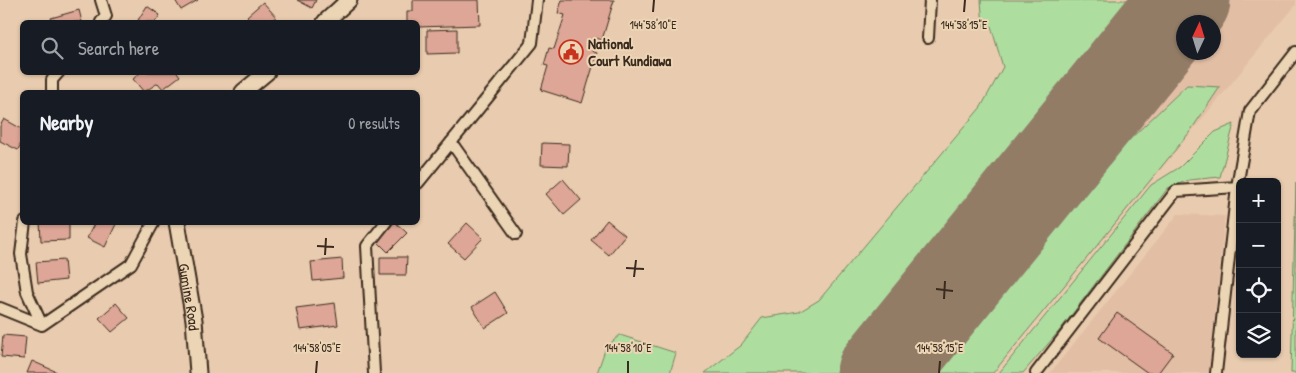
<!DOCTYPE html>
<html lang="en">
<head>
<meta charset="utf-8">
<style>
  body { margin:0; font-family:"Patrick Hand",sans-serif; background:#242831; color:#f1f3f6 }
  .controls { position:absolute; right:15px; bottom:15px; display:grid; overflow:hidden; border-radius:8px; box-shadow:0 1px 4px #0004 }
  .controls button { width:45px; height:45px; display:grid; place-items:center; padding:0; border:0; border-bottom:1px solid #363941; background:#171b24; color:#f1f3f6; font:25px sans-serif }
  .compass { position:absolute; left:1176px; top:15px; width:45px; height:45px; border-radius:50%; background:#171b24; box-shadow:0 1px 4px #0004; rotate:4deg }
  .list { margin:0; padding:0; list-style:none }
  h2 { display:flex; justify-content:space-between; align-items:center; height:65px; margin:0; padding:0 20px; font-size:21px }
  h2 small { font-size:16px; font-weight:400; color:#9ea1a6 }
  .icon { flex:none; width:28px; height:28px; fill:none; stroke:currentColor; stroke-width:2; stroke-linecap:round; stroke-linejoin:round }
  .map { position:relative; flex:none; width:1296px; height:373px; overflow:hidden }
  .search { position:absolute; background:#171b24; box-shadow:0 1px 4px #0004; left:20px; top:20px; width:400px; height:55px; display:flex; align-items:center; gap:12px; box-sizing:border-box; padding:0 18px; border-radius:8px; color:#9ea1a6; font-size:19px }
  .panel { position:absolute; background:#171b24; box-shadow:0 1px 4px #0004; left:20px; top:90px; width:400px; height:135px; border-radius:8px }
  .map>svg:first-child { display:block }
  .built { fill:#e2bea5; fill-rule:evenodd }
  .green { fill:#adde9f; stroke:#74845e }
  .lines { fill:none; stroke-linecap:round; stroke-linejoin:round }
  .runway { stroke:#927b66; stroke-width:91 }
  .building { fill:#dda696; stroke:#3b2a1e }
  .street-casing { stroke:#3b2a1e; stroke-width:14 }
  .secondary-casing { stroke:#3b2a1e; stroke-width:19 }
  .street { stroke:#ecd5b5; stroke-width:10 }
  .secondary { stroke:#ecd5b5; stroke-width:15 }
  .ticks { fill:none; stroke:#3b2a1e; stroke-width:2 }
  .labels { text-anchor:middle; dominant-baseline:central; stroke-width:4; stroke-linejoin:round; paint-order:stroke }
  .poi-label { font-size:15px; font-weight:bold; fill:#3b2a1e; stroke:#ecd5b5; text-anchor:start }
  .street-label { font-size:15px; fill:#3b2a1e; stroke:#ecd5b5 }
  .ticks-label { font-size:12px; text-anchor:middle; fill:#3b2a1e; stroke:#ecd5b5; stroke-width:4; stroke-linejoin:round; paint-order:stroke }
</style>
</head>
<body>
<div class="map">
<svg width="1296" height="373" viewBox="0 0 1296 373">
  <rect width="100%" height="100%" fill="#e9ccaf"/>
  <filter id="ink" filterUnits="userSpaceOnUse"><feTurbulence type="fractalNoise" baseFrequency=".02" numOctaves="2"/><feDisplacementMap in="SourceGraphic" scale="10" xChannelSelector="R" yChannelSelector="G"/><feConvolveMatrix kernelMatrix="1 2 1 2 8 2 1 2 1" color-interpolation-filters="sRGB"/></filter>
  <g filter="url(#ink)">
    <path class="built" d="M1068,0H1296V5L993,373H765ZM1184,22H1214V52H1184Z
      M1178,214L1225,216L1209,373H1050Z"/>
    <path class="green" d="M981,0H1144L841,373H705L741,345L762,318L799,312L819,300L981,107L1003,67L991,26H983Z
      M1187,85L1220,87L1189,133L993,373H934L979,316L1125,144Z
      M1234,124L1220,177L1189,180L1168,188L1060,330L1023,373H999L1151,185L1180,167L1215,132Z
      M1296,183V373H1291Z
      M620,335L676,353L670,373H597L606,347Z"/>
    <g class="lines">
      <path class="runway" d="M882,373L1185,0"/>
    </g>
    <path class="building" d="M175,0H198L181,10Z
      M297,0H316L312,8Z
      M413,0H479L480,25L418,27V22H407V11H413Z
      M562,0H614L602,40L596,38L592,51L597,53L582,103L541,90L548,66L544,65L549,48L554,49L565,15L558,13Z
      M263,2L276,17L269,22H252L247,16Z
      M147,6L160,15L155,22H142L138,20Z
      M79,10L82,22H52L51,18Z
      M457,29V53L427,54V30Z
      M141,72H177L180,76L163,89L158,83L144,92L133,79Z
      M4,119L22,129V141L18,150L0,141V126Z
      M542,143L569,144L568,166L541,165Z
      M563,179L581,200L564,215L546,194Z
      M607,220L625,235L609,255L591,240Z
      M40,222H69V240L41,241Z
      M95,222H117L105,247L87,238Z
      M395,222L407,233L388,252L377,241Z
      M467,223L483,238L464,258L448,244Z
      M380,257H407L406,275H380Z
      M342,259L343,278L313,281L311,262Z
      M64,260L66,280L38,283L36,262Z
      M495,292L508,313L485,328L472,307Z
      M116,303L129,318L112,332L99,318Z
      M335,303L338,325L300,330L296,308Z
      M1117,313L1173,353L1158,373H1148L1099,338Z
      M3,335L26,337L24,359L1,357Z
      M32,361L57,372L56,373H27Z"/>
    <g class="lines">
      <g class="street-casing">
        <path id="street" d="M101,22L106,16L101,0
          M928,38L930,0
          M52,92V80L59,72
          M451,142L516,234
          M418,183L532,43L537,0
          M25,222L21,254L27,292L42,325
          M0,308L42,325L131,264L154,222
          M374,373L367,246L386,222
          M1036,373L1176,191L1237,187
          M1216,373L1237,187L1250,111L1296,52"/>
      </g>
      <g class="secondary-casing">
        <g id="secondary">
          <path d="M325,22L349,0"/>
          <path d="M243,92L267,72"/>
          <path id="s1" d="M177,222L194,320L198,373"/>
        </g>
      </g>
      <use href="#street" class="street"/>
      <use href="#secondary" class="secondary"/>
    </g>
  </g>
  <path class="ticks" d="M653,12L654,0M964,12L965,0M317,246L334,247M325,255L326,238M626,268L644,269M634,277L636,260M936,289L953,291M944,299L945,281M316,373L317,361M628,373V361M939,373L940,361"/>
  <defs>
    <g id="civic-ring" transform="scale(1.25)"><circle r="9.5" fill="#ecd5b5" stroke="#c8321e" stroke-width="1.5"/><path d="M-.6-6.5H3V-4.5H.6V-3L4-1V1h2V6H-6V1h2V-1L-.6-3ZM-1.2 2.5V6h2.4V2.5Z" fill="#c8321e"/></g>
  </defs>
  <g fill-rule="evenodd">
    <use href="#civic-ring" x="571" y="52"/>
  </g>
  <g class="labels">
    <g class="poi-label">
      <text x="588" y="43">National<tspan x="588" dy="17">Court Kundiawa</tspan></text>
    </g>
    <g class="street-label">
      <text stroke="none"><textPath href="#s1" startOffset="76">Gumine Road</textPath></text>
    </g>
  </g>
  <g class="ticks-label">
    <text x="653" y="29">144°58'10"E</text>
    <text x="964" y="29">144°58'15"E</text>
    <text x="317" y="352">144°58'05"E</text>
    <text x="628" y="352">144°58'10"E</text>
    <text x="940" y="352">144°58'15"E</text>
  </g>
</svg>
<div class="controls">
<button>+</button>
<button>−</button>
<button><svg class="icon" aria-label="locate" viewBox="0 0 24 24"><circle cx="12" cy="12" r="6"/><path d="M12 2v4M12 18v4M2 12h4M18 12h4"/></svg></button>
<button><svg class="icon" aria-label="layers" viewBox="0 0 24 24"><path d="M12 4l9 5-9 5-9-5zM3 14l9 5 9-5"/></svg></button>
</div>
<svg class="compass" viewBox="-18 -18 36 36"><path d="M0-13l5 13h-10z" fill="#e53935"/><path d="M0 13l5-13h-10z" fill="#9ea1a6"/></svg>
<div class="search"><svg class="icon" aria-label="search" viewBox="0 0 24 24"><circle cx="10" cy="10" r="6"/><path d="M15 15l6 6"/></svg>Search here</div>
<section class="panel">
<h2>Nearby<small>0 results</small></h2>
<ul class="list">
</ul>
</section>
</div>
</body>
</html>
